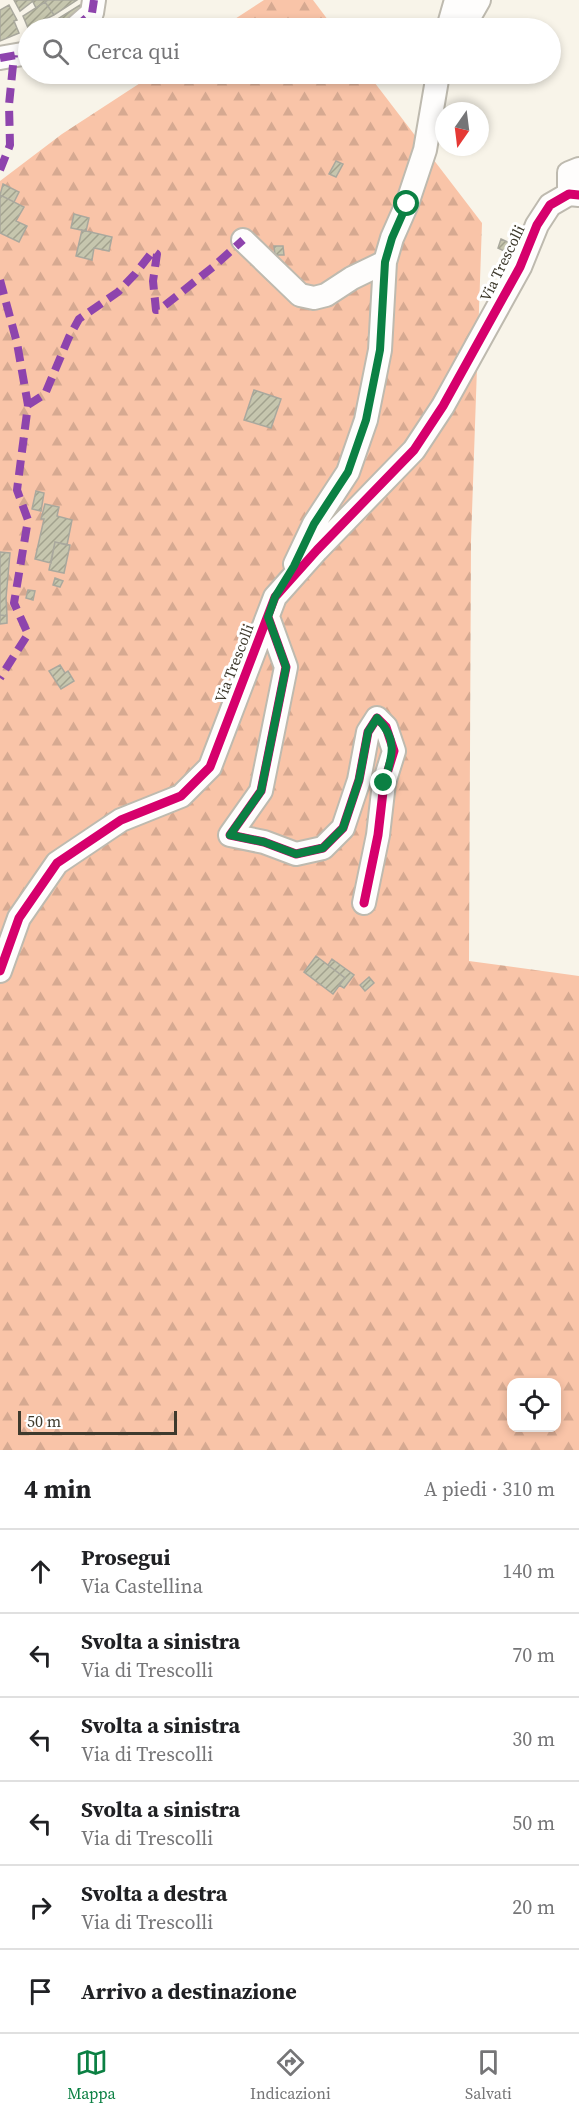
<!DOCTYPE html>
<html lang="it">
<head>
<meta charset="utf-8">
<style>
  body { margin:0; font-family:"Source Serif 4",serif; background:#f6f6f6; color:#202124 }
  .controls { position:absolute; right:18px; bottom:18px; display:grid; overflow:hidden; border-radius:12px; box-shadow:0 3px 9px #0003 }
  .controls button { width:54px; height:54px; display:grid; place-items:center; padding:0; border:0; border-bottom:2px solid #e0e0e0; background:#fff; color:#202124; font:30px sans-serif }
  .compass { position:absolute; left:435px; top:102px; width:54px; height:54px; border-radius:50%; background:#fff; box-shadow:0 3px 9px #0003; rotate:194deg }
  .scale { position:absolute; left:18px; bottom:15px; width:159px; box-sizing:border-box; padding-left:6px; border:3px solid #3e3a2d; border-top:0; font-size:16px; line-height:21px; white-space:nowrap; color:#3e3a2d; -webkit-text-stroke:4px #fff; paint-order:stroke }
  .stop { position:absolute; width:18px; height:18px; margin:-14px; border:4px solid #0b8043; border-radius:50%; background:#fff }
  .stop.end { background:#0b8043; border-color:#fff; box-shadow:0 2px 6px #0008 }
  .list { margin:0; padding:0; list-style:none }
  h2 { display:flex; justify-content:space-between; align-items:center; height:78px; margin:0; padding:0 24px; font-size:26px }
  h2 small { font-size:20px; font-weight:400; color:#757577 }
  .list li { display:grid; grid-template-columns:39px 1fr auto; gap:18px; align-items:center; box-sizing:border-box; height:84px; padding:0 24px; border-top:2px solid #e0e0e0 }
  .list b { display:block; font-size:22px; white-space:nowrap }
  .list p { margin:0; font-size:20px; white-space:nowrap; color:#757577 }
  .list em { font-size:20px; font-style:normal; color:#757577 }
  .icon { flex:none; width:33px; height:33px; fill:none; stroke:currentColor; stroke-width:2; stroke-linecap:round; stroke-linejoin:round }
  .map { position:relative; flex:none; width:579px; height:1450px; overflow:hidden }
  .search { position:absolute; background:#fff; box-shadow:0 3px 9px #0003; left:18px; right:18px; top:18px; height:66px; display:flex; align-items:center; gap:15px; box-sizing:border-box; padding:0 21px; border-radius:33px; color:#757577; font-size:22px }
  .sheet { height:582px; background:#fff }
  nav { display:flex; justify-content:space-around; align-items:center; box-sizing:border-box; height:84px; border-top:2px solid #e0e0e0; background:#fff; font-size:16px; color:#757577 }
  nav a { display:grid; justify-items:center; gap:3px }
  nav .on { color:#0b8043 }
  .map>svg:first-child { display:block }
  .forest { fill:url(#forest-firs); fill-rule:evenodd }
  .building { fill:url(#building-hatch); stroke:#a9a89d; stroke-width:1.5 }
  .lines { fill:none; stroke-linecap:round; stroke-linejoin:round }
  .minor-casing { stroke:#bebaaf; stroke-width:26 }
  .minor { stroke:#fefdfc; stroke-width:22 }
  .quiet { stroke:#8e44ad; stroke-width:8; stroke-dasharray:15 8; stroke-linecap:butt }
  .cycleway-casing { stroke:#fff; stroke-width:13 }
  .cycleway { stroke:#d6006c; stroke-width:9 }
  .route { stroke:#0b8043; stroke-width:8 }
  .labels { text-anchor:middle; dominant-baseline:central; stroke-width:6; stroke-linejoin:round; paint-order:stroke }
  .street-label { font-size:15px; fill:#3e3a2d; stroke:#fff }
</style>
</head>
<body>
<div class="map">
<svg width="579" height="1450" viewBox="0 0 579 1450">
  <defs>
    <pattern id="forest-firs" width="22" height="20" patternUnits="userSpaceOnUse" patternTransform="scale(1.5)"><rect width="22" height="20" fill="#f9c4a8"/><path d="M5 1l3.5 6h-7zM16 11l3.5 6h-7z" fill="#d6a991"/></pattern>
    <pattern id="building-hatch" width="6" height="6" patternUnits="userSpaceOnUse" patternTransform="scale(1.5)"><rect width="6" height="6" fill="#c6c6ae"/><path d="M-1 1l2-2M0 6l6-6M5 7l2-2" fill="none" stroke="#a2a28e"/></pattern>
  </defs>
  <rect width="100%" height="100%" fill="#f8f4e9"/>
  <path class="forest" d="M264,0H313L334,28H221Z
    M154,74H368L482,223L471,541L469,961L579,976V1450H0V181L62,134ZM512,1382H556V1428H512Z"/>
  <path class="building" d="M14,0H32L33,1L20,11Z
    M32,0H48L36,8Z
    M48,0H77L54,15L45,2Z
    M45,2L54,15L28,28L23,16Z
    M9,5L17,20L14,21L19,33L0,41V10Z
    M80,5L86,14L68,28H61L56,20Z
    M56,20L60,28H44Z
    M336,161L343,164L336,177L329,174Z
    M3,184L19,192L14,202L0,195Z
    M0,195L24,207L16,221L27,226L19,242L0,233Z
    M74,214L89,218L86,231L71,228Z
    M82,230L112,237L109,251L94,248L92,260L76,256Z
    M501,239L514,245L510,254L498,248Z
    M274,246H283L284,255H275Z
    M254,390L281,399L271,428L244,420Z
    M36,491L44,493L41,511L32,509Z
    M45,504L59,507L57,516L72,520L67,545L55,542L51,563L35,559L44,519H41Z
    M55,542L70,545L64,573L49,570Z
    M0,552L10,553L6,598L7,616L0,615Z
    M55,578L63,581L60,587L53,585Z
    M28,590L35,591L33,600L26,598Z
    M0,615L7,616V623L0,624Z
    M60,665L65,673L68,671L74,681L61,689L49,671Z
    M316,956L345,978L333,994L304,972Z
    M332,959L354,975L344,988L339,985L345,978L328,965Z
    M369,977L374,983L365,991L360,985Z"/>
  <g class="lines">
    <g class="minor-casing">
      <path id="minor" d="M75,28L92,13L94,0
        M448,28L456,0
        M463,28L479,0
        M0,58L28,53
        M569,194V173L579,169
        M243,240L300,295L314,298L326,295L352,278L385,262
        M295,564L314,524L348,472L366,420L380,350L385,262L392,238L407,204L425,150L438,74
        M268,617L286,667L261,791L230,835L264,842L296,854L323,848L343,828L359,780L368,732L377,718L386,727L394,751L384,783L378,835L364,903
        M0,971L19,918L57,863L121,820L181,796L210,767L275,597L317,550L414,450L443,406L520,267L537,225L550,205L569,194L579,195"/>
    </g>
    <use href="#minor" class="minor"/>
    <path class="quiet" d="M75,28L92,13L94,0
      M0,58L28,53
      M0,170L10,145L9,105L14,55
      M0,280L17,343L28,405L17,490L28,520L14,603L28,634L0,678
      M28,405L45,394L69,337L79,319L118,292L135,274L153,251L157,254L153,281L156,310H159L213,267L243,240"/>
    <g class="cycleway-casing">
      <path id="cycleway" d="M268,617L286,667L261,791L230,835L264,842L296,854L323,848L343,828L359,780L368,732L377,718L386,727L394,751L384,783L378,835L364,903
        M0,971L19,918L57,863L121,820L181,796L210,767L275,597L317,550L414,450L443,406L520,267L537,225L550,205L569,194L579,195"/>
    </g>
    <use href="#cycleway" class="cycleway"/>
  </g>
  <g class="lines">
    <path class="route" d="M384,783C392,757 399,740 377,718L368,732L359,780L343,828L323,848L296,854L264,842L230,835L261,791L286,667L268,617L275,597L294,566L314,524L348,472L366,420L380,350L385,262L392,238L407,204"/>
  </g>
  <g class="labels">
    <g class="street-label">
      <text transform="translate(502 263) rotate(-64)">Via Trescolli</text>
      <text transform="translate(234 663) rotate(-69)">Via Trescolli</text>
    </g>
  </g>
</svg>
<div class="controls">
<button><svg class="icon" aria-label="locate" viewBox="0 0 24 24"><circle cx="12" cy="12" r="6"/><path d="M12 2v4M12 18v4M2 12h4M18 12h4"/></svg></button>
</div>
<svg class="compass" viewBox="-18 -18 36 36"><path d="M0-13l5 13h-10z" fill="#e53935"/><path d="M0 13l5-13h-10z" fill="#757577"/></svg>
<div class="scale">50 m</div>
<div class="stop" style="left:407px;top:204px"></div>
<div class="stop end" style="left:384px;top:783px"></div>
<div class="search"><svg class="icon" aria-label="search" viewBox="0 0 24 24"><circle cx="10" cy="10" r="6"/><path d="M15 15l6 6"/></svg>Cerca qui</div>
</div>
<section class="sheet">
<h2>4 min<small>A piedi · 310 m</small></h2>
<ul class="list">
<li><svg class="icon" aria-label="ahead" viewBox="0 0 24 24"><path d="M12 20V5M6 11l6-6 6 6"/></svg><div><b>Prosegui</b><p>Via Castellina</p></div><em>140 m</em></li>
<li><svg class="icon" aria-label="left" viewBox="0 0 24 24"><path d="M17 20v-9H6M10 6l-5 5 5 5"/></svg><div><b>Svolta a sinistra</b><p>Via di Trescolli</p></div><em>70 m</em></li>
<li><svg class="icon" aria-label="left" viewBox="0 0 24 24"><path d="M17 20v-9H6M10 6l-5 5 5 5"/></svg><div><b>Svolta a sinistra</b><p>Via di Trescolli</p></div><em>30 m</em></li>
<li><svg class="icon" aria-label="left" viewBox="0 0 24 24"><path d="M17 20v-9H6M10 6l-5 5 5 5"/></svg><div><b>Svolta a sinistra</b><p>Via di Trescolli</p></div><em>50 m</em></li>
<li><svg class="icon" aria-label="right" viewBox="0 0 24 24"><path d="M7 20v-9h11M14 6l5 5-5 5"/></svg><div><b>Svolta a destra</b><p>Via di Trescolli</p></div><em>20 m</em></li>
<li><svg class="icon" aria-label="arrive" viewBox="0 0 24 24"><path d="M6 21V4h12l-3 4 3 4H6"/></svg><div><b>Arrivo a destinazione</b></div></li>
</ul>
</section>
<nav>
<a class="on"><svg class="icon" aria-label="map" viewBox="0 0 24 24"><path d="M3 6l6-2 6 2 6-2v14l-6 2-6-2-6 2zM9 4v14M15 6v14"/></svg>Mappa</a>
<a><svg class="icon" aria-label="directions" viewBox="0 0 24 24"><path d="M12 3l9 9-9 9-9-9zM9 14v-3h6M13 9l2 2-2 2"/></svg>Indicazioni</a>
<a><svg class="icon" aria-label="saved" viewBox="0 0 24 24"><path d="M7 4h10v16l-5-4-5 4z"/></svg>Salvati</a>
</nav>
</body>
</html>
